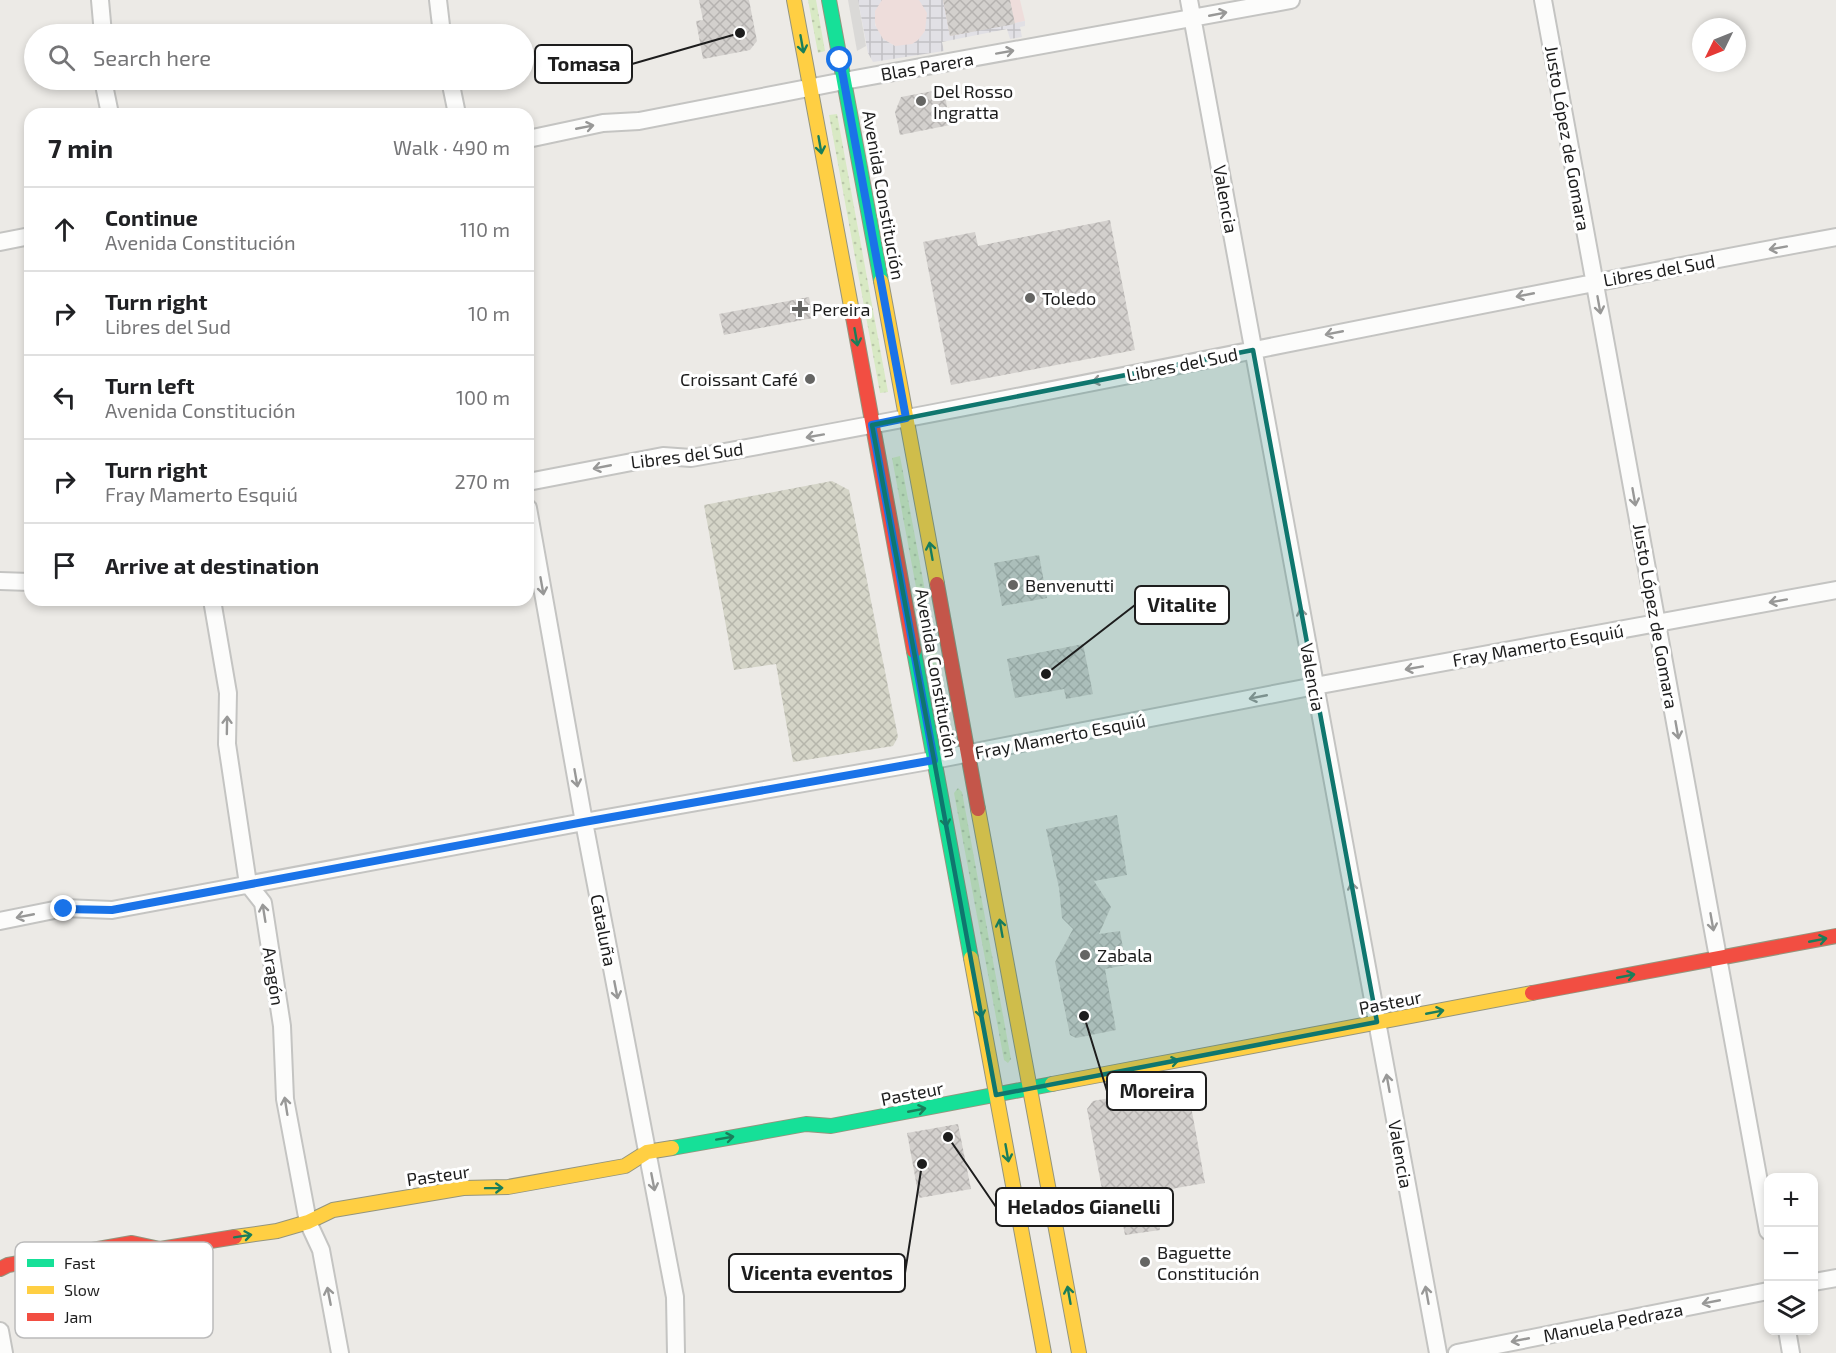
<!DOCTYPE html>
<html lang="en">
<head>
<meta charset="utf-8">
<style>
  body { margin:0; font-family:"Exo 2",sans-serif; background:#f6f6f6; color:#202124 }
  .controls { position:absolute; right:18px; bottom:18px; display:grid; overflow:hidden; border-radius:12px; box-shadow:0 3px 9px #0003 }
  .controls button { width:54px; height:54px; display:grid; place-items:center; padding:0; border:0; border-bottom:2px solid #e0e0e0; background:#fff; color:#202124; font:30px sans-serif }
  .compass { position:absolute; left:1692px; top:18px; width:54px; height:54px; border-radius:50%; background:#fff; box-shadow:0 3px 9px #0003; rotate:227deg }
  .stop { position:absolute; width:18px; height:18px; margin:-14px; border:4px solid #1a73e8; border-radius:50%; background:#fff }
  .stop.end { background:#1a73e8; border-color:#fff; box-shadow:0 2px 6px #0008 }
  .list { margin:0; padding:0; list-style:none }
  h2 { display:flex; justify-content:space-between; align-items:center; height:78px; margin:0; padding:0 24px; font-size:26px }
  h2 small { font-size:20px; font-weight:400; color:#757577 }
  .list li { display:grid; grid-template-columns:39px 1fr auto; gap:18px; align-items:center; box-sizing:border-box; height:84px; padding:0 24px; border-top:2px solid #e0e0e0 }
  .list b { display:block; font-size:22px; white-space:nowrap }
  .list p { margin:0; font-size:20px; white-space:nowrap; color:#757577 }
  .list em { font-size:20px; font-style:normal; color:#757577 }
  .icon { flex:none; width:33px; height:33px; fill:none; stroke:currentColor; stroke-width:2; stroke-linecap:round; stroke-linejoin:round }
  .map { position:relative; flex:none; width:1836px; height:1353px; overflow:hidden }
  .search { position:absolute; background:#fff; box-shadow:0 3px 9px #0003; left:24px; top:24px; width:510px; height:66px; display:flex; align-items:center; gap:15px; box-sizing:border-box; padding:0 21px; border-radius:33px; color:#757577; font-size:22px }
  .panel { position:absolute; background:#fff; box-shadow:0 3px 9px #0003; left:24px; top:108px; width:510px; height:498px; border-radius:18px }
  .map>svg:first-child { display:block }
  .commercial { fill:#eedddb }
  .religious { fill:#dad9d7 }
  .construction { fill:url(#construction-cross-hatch) }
  .grass { fill:url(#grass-dots) }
  .plaza { fill:url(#plaza-grid) }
  .building { fill:url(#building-cross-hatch) }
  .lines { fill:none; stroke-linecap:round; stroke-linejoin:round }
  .street-casing { stroke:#c4c4c2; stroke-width:20 }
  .fast-casing { stroke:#94957e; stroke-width:16 }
  .slow-casing { stroke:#94957e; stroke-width:16 }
  .jam-casing { stroke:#94957e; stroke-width:16 }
  .street { stroke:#fcfcfb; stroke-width:16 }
  .fast { stroke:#16e098; stroke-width:14 }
  .slow { stroke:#ffcf43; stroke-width:14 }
  .jam { stroke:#f24e42; stroke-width:14 }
  .oneway { stroke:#989897 }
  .oneway2 { stroke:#1a7e5a }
  .route { stroke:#1a73e8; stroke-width:8 }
  .marked { fill:#0f766e; fill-opacity:0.2; stroke:#0f766e; stroke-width:4.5; stroke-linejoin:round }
  .poi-dot { fill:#656563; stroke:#fff; stroke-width:2 }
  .labels { text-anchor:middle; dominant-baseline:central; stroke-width:6; stroke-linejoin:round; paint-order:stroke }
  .street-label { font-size:18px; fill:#1d1d1d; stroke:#fff }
  .poi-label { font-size:18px; fill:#1d1d1d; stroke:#fff; text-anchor:start }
  .key { fill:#fff; stroke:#bbb; stroke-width:1.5 }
  .key-label { font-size:16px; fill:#1d1d1d }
  .leader { fill:none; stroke:#1d1d1d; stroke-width:2 }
  .callout-dot { fill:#1d1d1d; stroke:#fff; stroke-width:2 }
  .callout { fill:#fff; stroke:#1d1d1d; stroke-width:2 }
  .callout-label { font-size:20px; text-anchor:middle; font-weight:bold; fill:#1d1d1d }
</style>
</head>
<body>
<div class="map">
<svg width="1836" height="1353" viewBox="0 0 1836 1353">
  <defs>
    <pattern id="construction-cross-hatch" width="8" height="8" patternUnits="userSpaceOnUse" patternTransform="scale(1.5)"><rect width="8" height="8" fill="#d5d5c8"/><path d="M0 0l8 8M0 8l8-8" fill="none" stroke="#b6b6ab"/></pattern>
    <pattern id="grass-dots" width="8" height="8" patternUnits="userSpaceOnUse" patternTransform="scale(1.5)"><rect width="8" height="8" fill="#d8e9c4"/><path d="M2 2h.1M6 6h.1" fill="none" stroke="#b9c7a8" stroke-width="1.8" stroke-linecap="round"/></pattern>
    <pattern id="plaza-grid" width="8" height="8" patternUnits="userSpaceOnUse" patternTransform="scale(1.5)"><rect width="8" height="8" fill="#e1e0e5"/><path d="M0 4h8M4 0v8" fill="none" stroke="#c1c0c4"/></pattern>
    <pattern id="building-cross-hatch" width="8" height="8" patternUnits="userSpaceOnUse" patternTransform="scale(1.5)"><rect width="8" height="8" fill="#d3d0cd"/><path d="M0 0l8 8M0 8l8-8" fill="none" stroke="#b5b2b0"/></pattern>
  </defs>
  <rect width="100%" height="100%" fill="#eceae6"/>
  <path class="commercial" d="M870,0H1020L1025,21L906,46H895L883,39L877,31Z"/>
  <path class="religious" d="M848,0H858L866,46L857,51Z"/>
  <path class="construction" d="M832,481L849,490L898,737L893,746L793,762L776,664L734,670L704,505Z"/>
  <path class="grass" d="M808,0H816L825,51L818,53Z
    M837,114L888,392L880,393L829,115Z
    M900,456L950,725L942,727L892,458Z
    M958,788L962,792L1011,1059L1008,1063L1004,1060L954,793Z"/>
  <path class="plaza" d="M858,0H882L875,11V25L883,39L895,46L912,44L918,40L925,31L927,13L919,0H943L950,36L1025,21V26L1020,27L1022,37L1010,39L1007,29L942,42L944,51L873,62L868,53Z"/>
  <path class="building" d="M699,0H749L757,41L750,50L703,59L696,21L703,20Z
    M943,0H1010L1015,24L950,36Z
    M944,89L950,125L900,135L895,112L901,97Z
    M1110,220L1135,350L951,385L923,242L975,232L978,246Z
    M809,297L813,318L724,335L719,314Z
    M1039,555L1047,598L1002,606L994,563Z
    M1083,644L1093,694L1066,699L1064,689L1015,698L1007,659Z
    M1117,815L1127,875L1094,881L1111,907L1099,934L1120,931L1126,965L1105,969L1116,1030L1076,1038L1070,1035L1055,962L1073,929L1062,918L1059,888L1046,829Z
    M1187,1084L1205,1183L1154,1192L1160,1230L1125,1235L1118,1199L1104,1200L1087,1109L1093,1101Z
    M958,1124L971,1189L919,1198L907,1133Z"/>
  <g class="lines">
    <g class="street-casing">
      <path id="street" d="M100,0L103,34
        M438,0L442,34
        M1189,0L1438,1353
        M1543,0L1768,1231
        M103,80L110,114
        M450,80L457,114
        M528,139L603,123L639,121L844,81L1291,0
        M0,242L30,236
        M528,482L663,456L691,458C1073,390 1454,307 1836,237
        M528,508L584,822L675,1297L676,1353
        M0,581L30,582
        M212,600L228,693L227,744L248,884L263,903L282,1026L285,1099L308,1222L321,1250L340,1353
        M0,921L64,908L112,910L584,822L934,760L1315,686L1836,590
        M1814,1282L1836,1278
        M1787,1330L1791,1353
        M0,1331L4,1353
        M1457,1353L1768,1291"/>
    </g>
    <g class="fast-casing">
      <path id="fast" d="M829,0L881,281
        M914,651L971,958
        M672,1148L806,1124L831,1126L1052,1084"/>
    </g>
    <g class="slow-casing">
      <path id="slow" d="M794,0L853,317
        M881,281L937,584
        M978,809L1079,1353
        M971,958L1044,1353
        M1052,1084L1532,993
        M235,1237L277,1231L308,1222L333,1210L463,1188L508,1187L625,1166L647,1152L672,1148"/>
    </g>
    <g class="jam-casing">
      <path id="jam" d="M853,317L914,651
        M937,584L978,809
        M1532,993L1836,936
        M0,1269L8,1265L132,1243L160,1249L235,1237"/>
    </g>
    <use href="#street" class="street"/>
    <use href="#fast" class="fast"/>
    <use href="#slow" class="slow"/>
    <use href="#jam" class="jam"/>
  </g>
  <defs><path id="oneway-shaft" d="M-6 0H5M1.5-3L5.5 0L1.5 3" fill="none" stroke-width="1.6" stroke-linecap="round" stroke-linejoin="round" transform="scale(1.5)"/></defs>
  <g class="oneway">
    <use href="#oneway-shaft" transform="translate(1218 14) rotate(-11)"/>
    <use href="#oneway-shaft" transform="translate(1005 52) rotate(-10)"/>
    <use href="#oneway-shaft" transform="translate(585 127) rotate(-11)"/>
    <use href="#oneway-shaft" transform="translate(1778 248) rotate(170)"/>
    <use href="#oneway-shaft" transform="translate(1525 295) rotate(169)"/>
    <use href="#oneway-shaft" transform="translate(1599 305) rotate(80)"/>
    <use href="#oneway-shaft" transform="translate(1334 333) rotate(169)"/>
    <use href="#oneway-shaft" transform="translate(1101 380) rotate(169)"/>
    <use href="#oneway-shaft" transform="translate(815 436) rotate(170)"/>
    <use href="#oneway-shaft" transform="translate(602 467) rotate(169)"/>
    <use href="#oneway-shaft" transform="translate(1634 497) rotate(80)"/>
    <use href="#oneway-shaft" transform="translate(542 586) rotate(80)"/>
    <use href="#oneway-shaft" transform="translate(1778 601) rotate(170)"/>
    <use href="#oneway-shaft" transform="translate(1302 617) rotate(-100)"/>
    <use href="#oneway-shaft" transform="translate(1414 668) rotate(170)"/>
    <use href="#oneway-shaft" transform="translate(1258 697) rotate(169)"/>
    <use href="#oneway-shaft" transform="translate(227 725) rotate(-89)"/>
    <use href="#oneway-shaft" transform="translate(1677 730) rotate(80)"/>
    <use href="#oneway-shaft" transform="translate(576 778) rotate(80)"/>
    <use href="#oneway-shaft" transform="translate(1353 891) rotate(-100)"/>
    <use href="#oneway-shaft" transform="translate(264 913) rotate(-99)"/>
    <use href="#oneway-shaft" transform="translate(25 916) rotate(169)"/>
    <use href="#oneway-shaft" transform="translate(1712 922) rotate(80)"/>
    <use href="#oneway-shaft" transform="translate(616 990) rotate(79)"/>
    <use href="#oneway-shaft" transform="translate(1388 1083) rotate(-100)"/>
    <use href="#oneway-shaft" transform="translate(286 1106) rotate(-99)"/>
    <use href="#oneway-shaft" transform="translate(653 1182) rotate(79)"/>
    <use href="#oneway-shaft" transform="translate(1427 1295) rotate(-100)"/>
    <use href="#oneway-shaft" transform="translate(329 1296) rotate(-101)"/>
    <use href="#oneway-shaft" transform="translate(1711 1302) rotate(169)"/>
    <use href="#oneway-shaft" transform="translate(1520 1340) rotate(169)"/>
  </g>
  <g class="oneway2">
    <use href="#oneway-shaft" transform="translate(802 44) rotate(80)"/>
    <use href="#oneway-shaft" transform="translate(820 145) rotate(80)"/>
    <use href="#oneway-shaft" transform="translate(856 337) rotate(80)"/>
    <use href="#oneway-shaft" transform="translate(931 551) rotate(-100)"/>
    <use href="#oneway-shaft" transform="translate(945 818) rotate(80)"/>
    <use href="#oneway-shaft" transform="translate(1001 928) rotate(-100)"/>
    <use href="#oneway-shaft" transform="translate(1818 940) rotate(-11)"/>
    <use href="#oneway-shaft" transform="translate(1626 976) rotate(-11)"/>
    <use href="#oneway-shaft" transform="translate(980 1009) rotate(80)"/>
    <use href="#oneway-shaft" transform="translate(1435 1012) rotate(-11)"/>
    <use href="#oneway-shaft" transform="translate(1170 1062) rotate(-11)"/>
    <use href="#oneway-shaft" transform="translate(917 1110) rotate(-11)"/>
    <use href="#oneway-shaft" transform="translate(725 1138) rotate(-10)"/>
    <use href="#oneway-shaft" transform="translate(1007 1153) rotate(80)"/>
    <use href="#oneway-shaft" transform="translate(494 1188) rotate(-1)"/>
    <use href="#oneway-shaft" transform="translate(243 1236) rotate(-9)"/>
    <use href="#oneway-shaft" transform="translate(1069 1295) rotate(-100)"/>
  </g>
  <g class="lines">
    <path class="route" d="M64,909L112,910L584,822L934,760L872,425L906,418L840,60"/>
  </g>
  <path class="marked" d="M1253,350L1377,1022L996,1095L872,425Z"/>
  <g class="poi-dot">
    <circle cx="921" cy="101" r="6"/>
    <circle cx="1030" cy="298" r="6"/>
    <path d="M797 300h6v6h6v6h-6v6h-6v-6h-6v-6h6z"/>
    <circle cx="810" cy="379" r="6"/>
    <circle cx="1013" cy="585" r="6"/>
    <circle cx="1085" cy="955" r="6"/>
    <circle cx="1145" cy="1262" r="6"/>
  </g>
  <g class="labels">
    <g class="street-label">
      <text transform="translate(927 66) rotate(-10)">Blas Parera</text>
      <text transform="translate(1568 138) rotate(80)">Justo López de Gomara</text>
      <text transform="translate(884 195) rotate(80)">Avenida Constitución</text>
      <text transform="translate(1226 199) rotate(80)">Valencia</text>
      <text transform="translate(1659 270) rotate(-10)">Libres del Sud</text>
      <text transform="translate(1182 364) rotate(-11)">Libres del Sud</text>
      <text transform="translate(687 455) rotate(-7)">Libres del Sud</text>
      <text transform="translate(1656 616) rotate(80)">Justo López de Gomara</text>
      <text transform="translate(1538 645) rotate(-10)">Fray Mamerto Esquiú</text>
      <text transform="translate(937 673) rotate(80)">Avenida Constitución</text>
      <text transform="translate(1313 677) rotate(80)">Valencia</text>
      <text transform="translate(1060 736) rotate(-11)">Fray Mamerto Esquiú</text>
      <text transform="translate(604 930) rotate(79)">Cataluña</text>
      <text transform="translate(274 976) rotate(81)">Aragón</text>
      <text transform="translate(1390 1002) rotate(-11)">Pasteur</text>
      <text transform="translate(912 1093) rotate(-11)">Pasteur</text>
      <text transform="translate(1401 1154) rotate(80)">Valencia</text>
      <text transform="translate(438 1175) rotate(-8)">Pasteur</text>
      <text transform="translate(1613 1322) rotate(-11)">Manuela Pedraza</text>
    </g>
    <g class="poi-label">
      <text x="933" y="91">Del Rosso<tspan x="933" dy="21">Ingratta</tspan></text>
      <text x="1042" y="298">Toledo</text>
      <text x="812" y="309">Pereira</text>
      <text x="798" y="379" text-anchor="end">Croissant Café</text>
      <text x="1025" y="585">Benvenutti</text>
      <text x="1097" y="955">Zabala</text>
      <text x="1157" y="1252">Baguette<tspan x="1157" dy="21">Constitución</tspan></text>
    </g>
  </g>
  <rect x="15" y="1242" width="198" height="96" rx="9" class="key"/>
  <rect x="27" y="1259" width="27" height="8" fill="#16e098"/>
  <rect x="27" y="1286" width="27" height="8" fill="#ffcf43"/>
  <rect x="27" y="1313" width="27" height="8" fill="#f24e42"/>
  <g class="key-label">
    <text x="64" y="1269">Fast</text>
    <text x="64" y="1296">Slow</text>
    <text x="64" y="1323">Jam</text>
  </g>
  <path class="leader" d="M740 33L632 64M1046 674L1135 605M1084 1016L1107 1091M948 1137L996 1207M922 1164L905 1273"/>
  <g class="callout-dot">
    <circle cx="740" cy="33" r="6"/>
    <circle cx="1046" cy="674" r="6"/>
    <circle cx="1084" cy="1016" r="6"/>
    <circle cx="948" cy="1137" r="6"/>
    <circle cx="922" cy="1164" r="6"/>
  </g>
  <g class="callout">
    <rect x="535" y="45" width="97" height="38" rx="6"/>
    <rect x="1135" y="586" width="94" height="38" rx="6"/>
    <rect x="1107" y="1072" width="99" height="38" rx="6"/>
    <rect x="996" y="1188" width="177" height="38" rx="6"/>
    <rect x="729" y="1254" width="176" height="38" rx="6"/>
  </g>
  <g class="callout-label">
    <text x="584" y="71">Tomasa</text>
    <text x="1182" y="612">Vitalite</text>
    <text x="1157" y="1098">Moreira</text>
    <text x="1084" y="1214">Helados Gianelli</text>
    <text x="817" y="1280">Vicenta eventos</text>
  </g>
</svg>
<div class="controls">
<button>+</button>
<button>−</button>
<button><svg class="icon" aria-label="layers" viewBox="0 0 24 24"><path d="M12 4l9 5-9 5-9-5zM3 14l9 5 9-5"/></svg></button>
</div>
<svg class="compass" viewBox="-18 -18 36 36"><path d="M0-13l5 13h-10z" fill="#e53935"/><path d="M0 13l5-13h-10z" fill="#757577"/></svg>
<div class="stop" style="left:840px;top:60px"></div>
<div class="stop end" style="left:64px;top:909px"></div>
<div class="search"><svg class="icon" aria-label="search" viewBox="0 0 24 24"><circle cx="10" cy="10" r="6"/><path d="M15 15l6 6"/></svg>Search here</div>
<section class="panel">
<h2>7 min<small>Walk · 490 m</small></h2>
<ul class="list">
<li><svg class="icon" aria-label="ahead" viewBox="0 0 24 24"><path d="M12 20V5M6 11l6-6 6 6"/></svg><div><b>Continue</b><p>Avenida Constitución</p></div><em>110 m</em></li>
<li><svg class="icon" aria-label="right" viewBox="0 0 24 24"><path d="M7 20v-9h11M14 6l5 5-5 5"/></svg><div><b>Turn right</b><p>Libres del Sud</p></div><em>10 m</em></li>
<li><svg class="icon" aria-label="left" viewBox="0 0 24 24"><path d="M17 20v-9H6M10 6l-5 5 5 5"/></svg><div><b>Turn left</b><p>Avenida Constitución</p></div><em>100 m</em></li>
<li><svg class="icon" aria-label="right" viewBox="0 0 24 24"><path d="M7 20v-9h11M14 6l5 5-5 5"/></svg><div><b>Turn right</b><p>Fray Mamerto Esquiú</p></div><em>270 m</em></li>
<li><svg class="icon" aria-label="arrive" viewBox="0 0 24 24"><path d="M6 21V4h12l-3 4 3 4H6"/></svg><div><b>Arrive at destination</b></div></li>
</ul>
</section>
</div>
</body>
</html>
